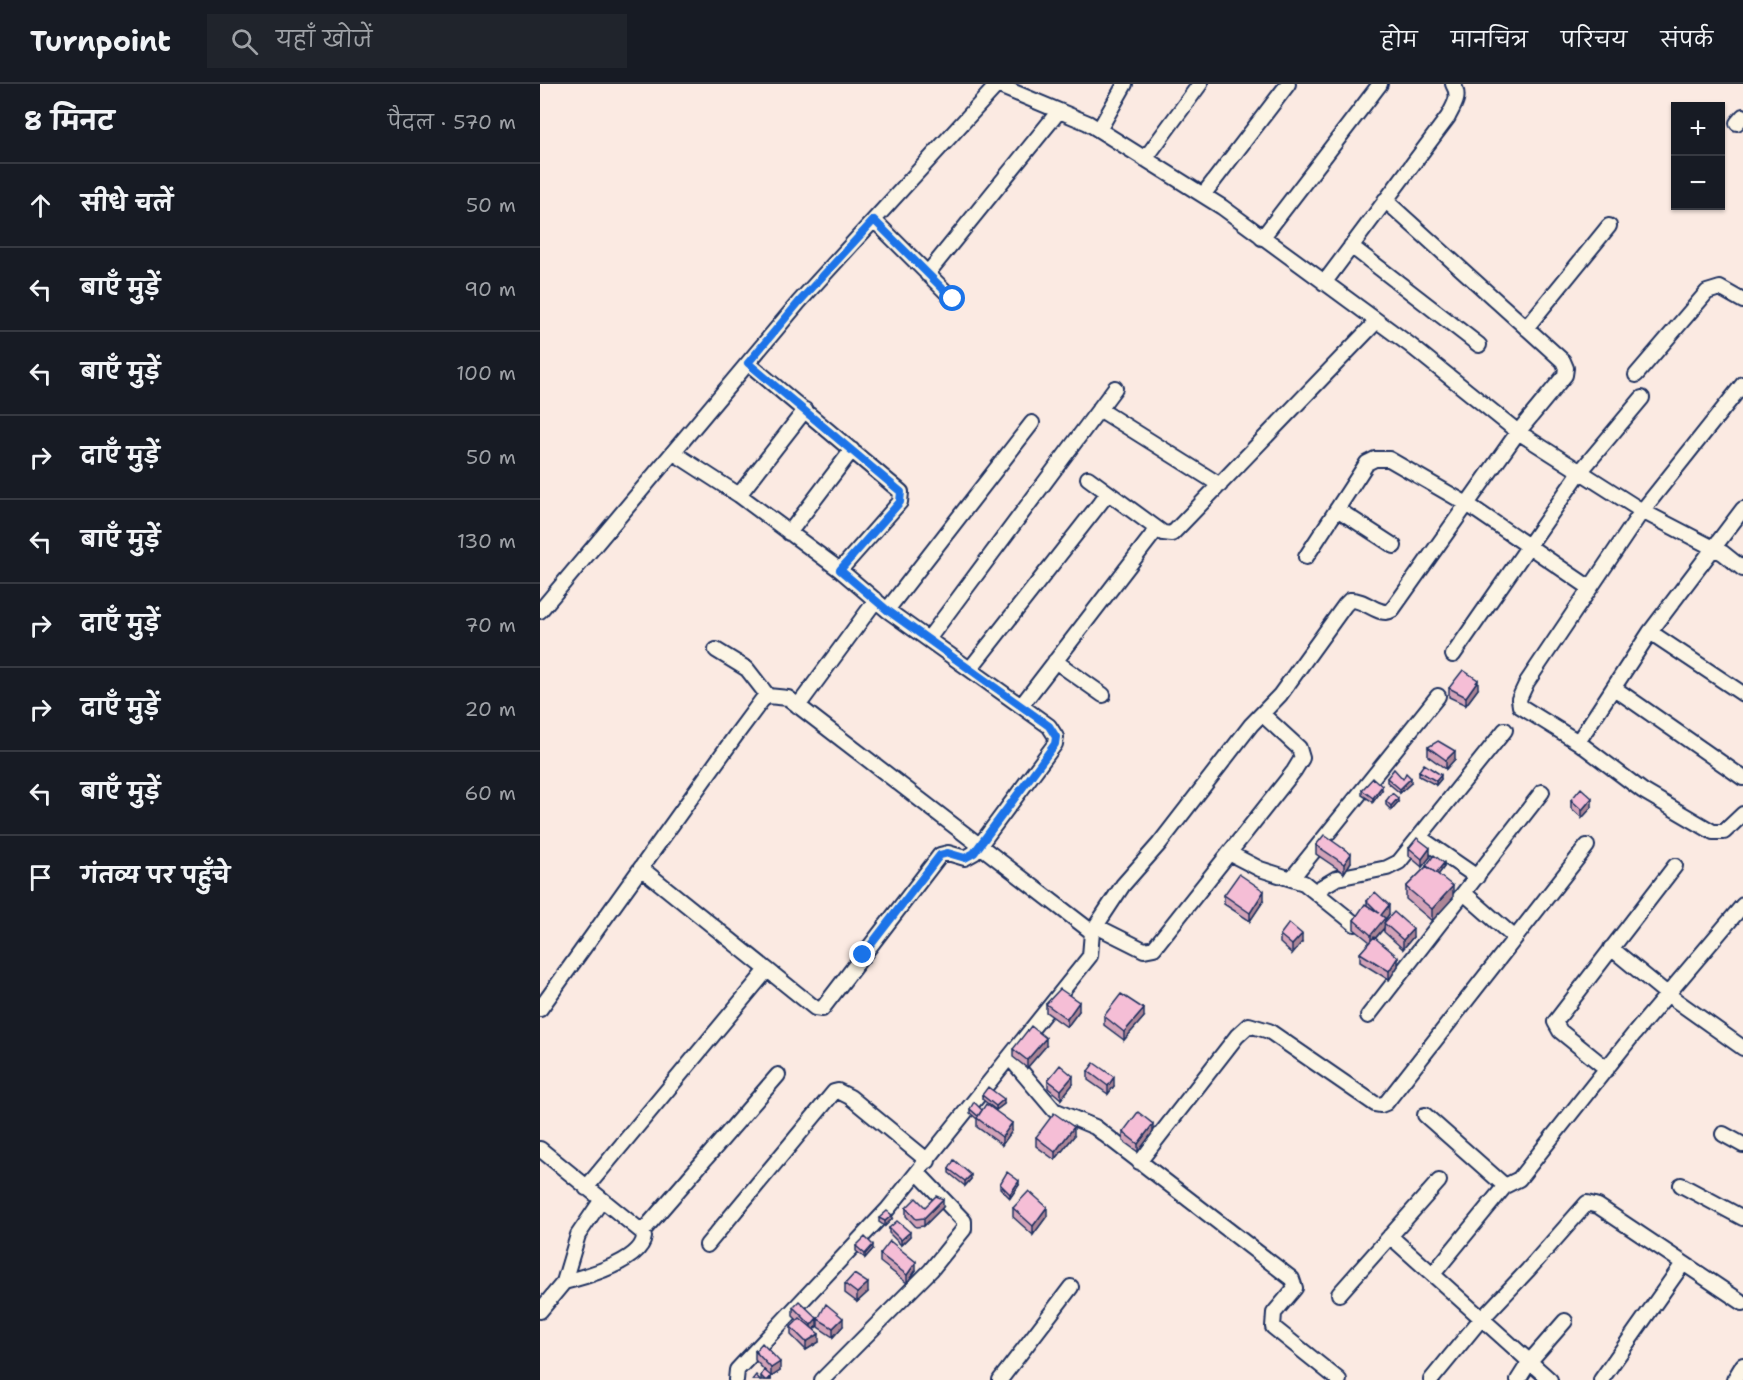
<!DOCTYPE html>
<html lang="hi">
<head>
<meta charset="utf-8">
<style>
  body { margin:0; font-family:"Shantell Sans","Playpen Sans Deva",sans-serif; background:#20242c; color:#f1f3f6 }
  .controls { position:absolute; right:18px; top:18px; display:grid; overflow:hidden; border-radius:0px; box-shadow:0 2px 4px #0004 }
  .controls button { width:54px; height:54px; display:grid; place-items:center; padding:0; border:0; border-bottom:2px solid #363941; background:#171b24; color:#f1f3f6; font:30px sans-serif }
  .stop { position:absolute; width:18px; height:18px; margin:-14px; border:4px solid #1a73e8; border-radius:50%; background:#fff }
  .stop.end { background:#1a73e8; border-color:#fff; box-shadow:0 2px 6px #0008 }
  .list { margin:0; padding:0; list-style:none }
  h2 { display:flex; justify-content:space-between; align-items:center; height:78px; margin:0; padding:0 24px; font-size:26px }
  h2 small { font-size:20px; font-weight:400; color:#9ea1a6 }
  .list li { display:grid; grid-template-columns:39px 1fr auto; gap:18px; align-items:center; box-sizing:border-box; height:84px; padding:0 24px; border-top:2px solid #363941 }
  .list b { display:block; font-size:22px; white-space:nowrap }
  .list em { font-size:20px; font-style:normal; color:#9ea1a6 }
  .icon { flex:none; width:33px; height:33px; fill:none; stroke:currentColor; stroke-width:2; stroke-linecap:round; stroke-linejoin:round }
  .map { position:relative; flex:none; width:1203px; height:1296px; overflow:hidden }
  header { display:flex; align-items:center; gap:36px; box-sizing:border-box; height:84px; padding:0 30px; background:#171b24; border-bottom:2px solid #363941 }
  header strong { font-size:28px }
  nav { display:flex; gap:33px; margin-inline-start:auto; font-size:21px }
  .search { width:420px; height:54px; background:#20242c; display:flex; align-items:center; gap:15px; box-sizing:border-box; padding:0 21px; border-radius:0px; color:#9ea1a6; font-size:22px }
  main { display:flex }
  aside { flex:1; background:#171b24 }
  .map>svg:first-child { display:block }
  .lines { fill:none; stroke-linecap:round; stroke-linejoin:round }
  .street-casing { stroke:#1b2f5e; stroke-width:18 }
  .street { stroke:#fcf5e5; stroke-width:14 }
  .wall { fill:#d3a3b8; stroke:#1b2f5e; stroke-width:1.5 }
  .shaded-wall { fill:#ac8596; stroke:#1b2f5e; stroke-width:1.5 }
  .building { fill:#f5bed6; stroke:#1b2f5e; stroke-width:1.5 }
  .route { stroke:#1a73e8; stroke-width:8 }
</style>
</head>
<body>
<header>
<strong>Turnpoint</strong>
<div class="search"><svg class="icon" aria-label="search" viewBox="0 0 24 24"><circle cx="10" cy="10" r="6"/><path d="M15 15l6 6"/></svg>यहाँ खोजें</div>
<nav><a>होम</a><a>मानचित्र</a><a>परिचय</a><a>संपर्क</a></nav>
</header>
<main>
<aside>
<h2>8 मिनट<small>पैदल · 570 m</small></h2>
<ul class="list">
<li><svg class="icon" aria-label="ahead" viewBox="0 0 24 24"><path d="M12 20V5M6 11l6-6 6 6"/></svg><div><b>सीधे चलें</b></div><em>50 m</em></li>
<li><svg class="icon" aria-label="left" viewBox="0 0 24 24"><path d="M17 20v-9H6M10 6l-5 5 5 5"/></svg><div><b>बाएँ मुड़ें</b></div><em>90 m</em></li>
<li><svg class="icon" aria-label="left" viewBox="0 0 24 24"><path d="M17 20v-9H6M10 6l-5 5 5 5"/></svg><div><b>बाएँ मुड़ें</b></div><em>100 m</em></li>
<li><svg class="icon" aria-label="right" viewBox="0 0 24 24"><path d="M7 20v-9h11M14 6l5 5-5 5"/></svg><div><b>दाएँ मुड़ें</b></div><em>50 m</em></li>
<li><svg class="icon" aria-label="left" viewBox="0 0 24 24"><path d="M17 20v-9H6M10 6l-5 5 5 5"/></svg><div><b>बाएँ मुड़ें</b></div><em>130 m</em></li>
<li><svg class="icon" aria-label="right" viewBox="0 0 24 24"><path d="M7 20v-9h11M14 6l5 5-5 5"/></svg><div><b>दाएँ मुड़ें</b></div><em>70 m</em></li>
<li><svg class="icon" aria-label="right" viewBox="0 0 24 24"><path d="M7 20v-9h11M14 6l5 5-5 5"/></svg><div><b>दाएँ मुड़ें</b></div><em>20 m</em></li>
<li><svg class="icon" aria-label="left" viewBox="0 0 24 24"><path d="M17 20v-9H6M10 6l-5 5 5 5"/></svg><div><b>बाएँ मुड़ें</b></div><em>60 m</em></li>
<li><svg class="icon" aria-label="arrive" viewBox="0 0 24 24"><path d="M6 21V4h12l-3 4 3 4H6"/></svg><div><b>गंतव्य पर पहुँचे</b></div></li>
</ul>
</aside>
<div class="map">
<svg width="1203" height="1296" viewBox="0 0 1203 1296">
  <rect width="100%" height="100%" fill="#fbeae2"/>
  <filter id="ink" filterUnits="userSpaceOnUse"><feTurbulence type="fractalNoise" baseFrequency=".0167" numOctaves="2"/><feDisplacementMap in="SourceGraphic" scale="12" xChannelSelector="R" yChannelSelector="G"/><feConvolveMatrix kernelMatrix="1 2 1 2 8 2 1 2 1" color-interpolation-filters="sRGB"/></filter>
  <g filter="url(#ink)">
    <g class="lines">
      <g class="street-casing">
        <path id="street" d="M457,1L548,39L682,123L870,261L978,348L1102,427L1183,469L1203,485
          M1197,39L1203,32
          M559,46L585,0
          M605,75L660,0
          M663,111L748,0
          M334,136L413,215
          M722,154L840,0
          M811,162L939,261
          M387,190L519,27
          M784,199L908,33C914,21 921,13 913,0
          M986,244L1069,142
          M208,279L361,408L360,418L300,486
          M1096,291L1167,208L1180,204L1203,217
          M1203,300L1102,427L987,598L979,615L980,622L1038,658L1103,707L1173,748H1184L1203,730
          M559,325L680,401
          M548,394L623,449L632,450L837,237
          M199,411L265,326
          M797,425L854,462
          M249,449L312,366
          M766,473L827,379L835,375H849L927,420L1050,504
          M347,526L492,339
          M0,527L259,218L458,0
          M1110,548L1203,610
          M389,554L575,304
          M176,566L207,585L228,612
          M913,571L1040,388L1102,314
          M515,577L563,611
          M430,585L568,409
          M1074,604L1203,694
          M258,622L336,516
          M481,622L617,445
          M1038,658L1110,548L1203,425
          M879,753L937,793
          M689,769L720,785L764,799L815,840
          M102,785L275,924L282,925L400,771L408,769L425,774L434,769L515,660L516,653L509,642L347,526L300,486L199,411L134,369
          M752,794L898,612
          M775,807L797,794L847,784L859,778L965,646
          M924,809L975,854
          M556,842L604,866L614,864L754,687L762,674L759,664L722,630
          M552,848L583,801L619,760L711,641L740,611L805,521L810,516C826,515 840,534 852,526L978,348L1025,291L1026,284L1023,277L845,116
          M1071,864L1127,910L1203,964
          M0,925L196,651L222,616L228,612L248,614L552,848L550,872L347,1126L197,1286L196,1296
          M828,932L1002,708
          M470,974L514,1026L555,1043L752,1195L755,1204L734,1229L733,1243L799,1296
          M1067,985L1020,947L1015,938L1135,782
          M885,1031L965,1102L893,1190
          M1183,1050L1203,1061
          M0,1065L102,1148L104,1153C101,1178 44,1193 24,1198
          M599,1078L697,952L709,941L729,947L835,1020L841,1021L846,1019L1047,762
          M1141,1101L1203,1134
          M965,1102L979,1095L1093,951L1203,821
          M46,1104L227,886
          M102,1148L238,991
          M850,1152L1010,1296
          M167,1161L294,1008L298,1007L310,1013L388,1077
          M799,1210L899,1097
          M0,1227L24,1198L38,1151L61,1117
          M282,1296L391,1186L424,1145V1137L378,1089
          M460,1296L531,1203
          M891,1296L936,1241L988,1186L1047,1119L1058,1122L1203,1219
          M978,1296L990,1277L1025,1237
          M1061,1296L1142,1181
          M1194,1296L1203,1281"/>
      </g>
      <use href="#street" class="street"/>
    </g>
    <path class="wall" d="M909,604L938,605L926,621L909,613Z
      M888,663L915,675L906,685L888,672Z
      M879,687L901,695L896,701L879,692Z
      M847,694L863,695L871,699L860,709L847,698Z
      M822,706H842L833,718L822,711Z
      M1031,716L1052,723L1042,734L1031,724Z
      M846,717L858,718L851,726L846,721Z
      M776,761L811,778L804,789L776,770Z
      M869,764L890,773L882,783L869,772Z
      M886,782L904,783L898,791L913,814L892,837L866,815V803L886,783Z
      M684,811L724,816L710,837L684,820Z
      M827,817L849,830L845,836V838L873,853L863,865L844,848V844L835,855L858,882L849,896L820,878V869L830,858L814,845V836L827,821Z
      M740,851L762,858L752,870L740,859Z
      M506,920L539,927L527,943L506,928Z
      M564,932L604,933L584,956L564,941Z
      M506,962L487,984L473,973V965Z
      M548,987L574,1002L568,1010L548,996Z
      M508,996L533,1000L521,1015L508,1004Z
      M442,1011L464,1020L456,1026L442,1015Z
      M430,1025L442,1026L472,1047L462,1061L437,1043V1035L430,1029Z
      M583,1048H613L598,1068L583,1057Z
      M534,1052L515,1076L496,1062V1053Z
      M409,1085L431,1095L425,1102L409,1089Z
      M460,1100L479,1101L470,1114L460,1104Z
      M385,1123H403L384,1142L376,1143L366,1132V1124Z
      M473,1124L507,1132L493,1151L473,1133Z
      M339,1134L352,1135L345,1142L339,1138Z
      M349,1144L370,1152L361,1161L349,1149Z
      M316,1162L333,1165L325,1174L316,1167Z
      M340,1170L376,1186L367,1199L340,1178Z
      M305,1200L328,1208L317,1218L305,1209Z
      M253,1223L277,1242L274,1246L279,1258L266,1266L251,1251V1243L258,1237L253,1232Z
      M278,1235L303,1242L293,1253L278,1243Z
      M215,1267L240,1287L231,1293V1296H221V1292L226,1288L215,1276Z"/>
    <path class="shaded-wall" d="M938,596V605L926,621V613Z
      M915,667V675L906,685V676Z
      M901,691V695L896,701V697Z
      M871,694V699L860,709V705Z
      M842,702V706L833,718V714Z
      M858,714V718L851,726V722Z
      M1052,714V723L1042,734V726Z
      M890,764V773L882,783V775Z
      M811,770V778L804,789V780Z
      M904,779V783L896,794V789Z
      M913,802V814L892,837V825Z
      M724,807V816L710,837V829Z
      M849,821V830L845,836L844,844L831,859V851L841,831Z
      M873,845V853L863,865V856Z
      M762,850V858L752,870V861Z
      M858,873V882L849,896V887Z
      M539,918V927L527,943V935Z
      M604,925V933L584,956V948Z
      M506,954V962L487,984V976Z
      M533,992V1000L521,1015V1006Z
      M574,993V1002L568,1010V1002Z
      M464,1015V1020L456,1026V1022Z
      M472,1039V1047L462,1061V1053Z
      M613,1040V1048L598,1068V1060Z
      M534,1043V1052L515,1076V1068Z
      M431,1091V1095L425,1102V1097Z
      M479,1097V1101L470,1114V1110Z
      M403,1115V1123L384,1142V1134Z
      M507,1123V1132L493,1151V1142Z
      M352,1131V1135L345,1142V1137Z
      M370,1148V1152L361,1161V1156Z
      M333,1161V1165L325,1174V1170Z
      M376,1178V1186L367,1199V1191Z
      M328,1199V1208L317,1218V1209Z
      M277,1234V1242L271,1249V1241Z
      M303,1234V1242L293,1253V1244Z
      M279,1250V1258L266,1266V1258Z
      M240,1278V1287L231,1293V1296H228L231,1292V1284Z"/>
    <path class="building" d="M923,586L938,596L926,613L909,604Z
      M898,657L915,667L906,676L888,663Z
      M884,680L901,691L896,697L879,687Z
      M854,685L863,695L866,689L871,694L860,705L847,694Z
      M833,694L842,702L833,714L822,706Z
      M1041,704L1052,714L1042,726L1031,716Z
      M852,709L858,714L851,722L846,717Z
      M784,751L811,770L804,780L776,761Z
      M877,754L890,764L882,775L869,764Z
      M894,771L904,779L896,789L886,782Z
      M887,782L913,802L892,825L866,803Z
      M699,790L724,807L710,829L684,811Z
      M835,808L849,821L841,831L845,834L831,851L814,836L825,820L839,829L827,817Z
      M854,828L873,845L863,856L844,839Z
      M749,839L762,850L752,861L740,851Z
      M834,853L858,873L849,887L820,869Z
      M520,905L539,918L527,935L506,920Z
      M581,910L604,925L584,948L564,932Z
      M491,942L506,954L487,976L473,965Z
      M554,979L574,993L568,1002L548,987Z
      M520,981L533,992L521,1006L508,996Z
      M448,1003L464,1015L456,1022L442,1011Z
      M434,1018L442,1026L438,1032L430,1025Z
      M446,1020L472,1039L462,1053L437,1034Z
      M598,1028L613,1040L598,1060L583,1048Z
      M514,1029L534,1043L515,1068L496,1053Z
      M414,1076L431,1091L425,1097L409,1085Z
      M467,1088L479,1097L470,1110L460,1100Z
      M489,1107L507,1123L493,1142L473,1124Z
      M396,1112L403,1115L384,1134L376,1135L366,1124L376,1114L385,1123Z
      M347,1127L352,1131L345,1137L339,1134Z
      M357,1137L370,1148L361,1156L349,1144Z
      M325,1153L333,1161L325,1170L316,1162Z
      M350,1157L376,1178L367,1191L340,1170Z
      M314,1190L328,1199L317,1209L305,1200Z
      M259,1217L277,1234L271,1241L253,1223Z
      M286,1220L303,1234L293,1244L278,1235Z
      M260,1234L279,1250L266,1258L251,1243Z
      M222,1259L240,1278L231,1284L215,1267Z
      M224,1286L231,1292L228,1296H225L221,1292Z
      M216,1291L220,1296H212Z"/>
  </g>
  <g class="lines" filter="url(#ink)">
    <path class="route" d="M323,871L400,771L408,769L425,774L434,769L515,660L516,653L509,642L347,526L300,486L360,418L361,408L208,279L259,218L334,136L413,215"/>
  </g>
</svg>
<div class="controls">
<button>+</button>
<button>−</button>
</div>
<div class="stop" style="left:413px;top:215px"></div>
<div class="stop end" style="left:323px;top:871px"></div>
</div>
</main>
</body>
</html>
